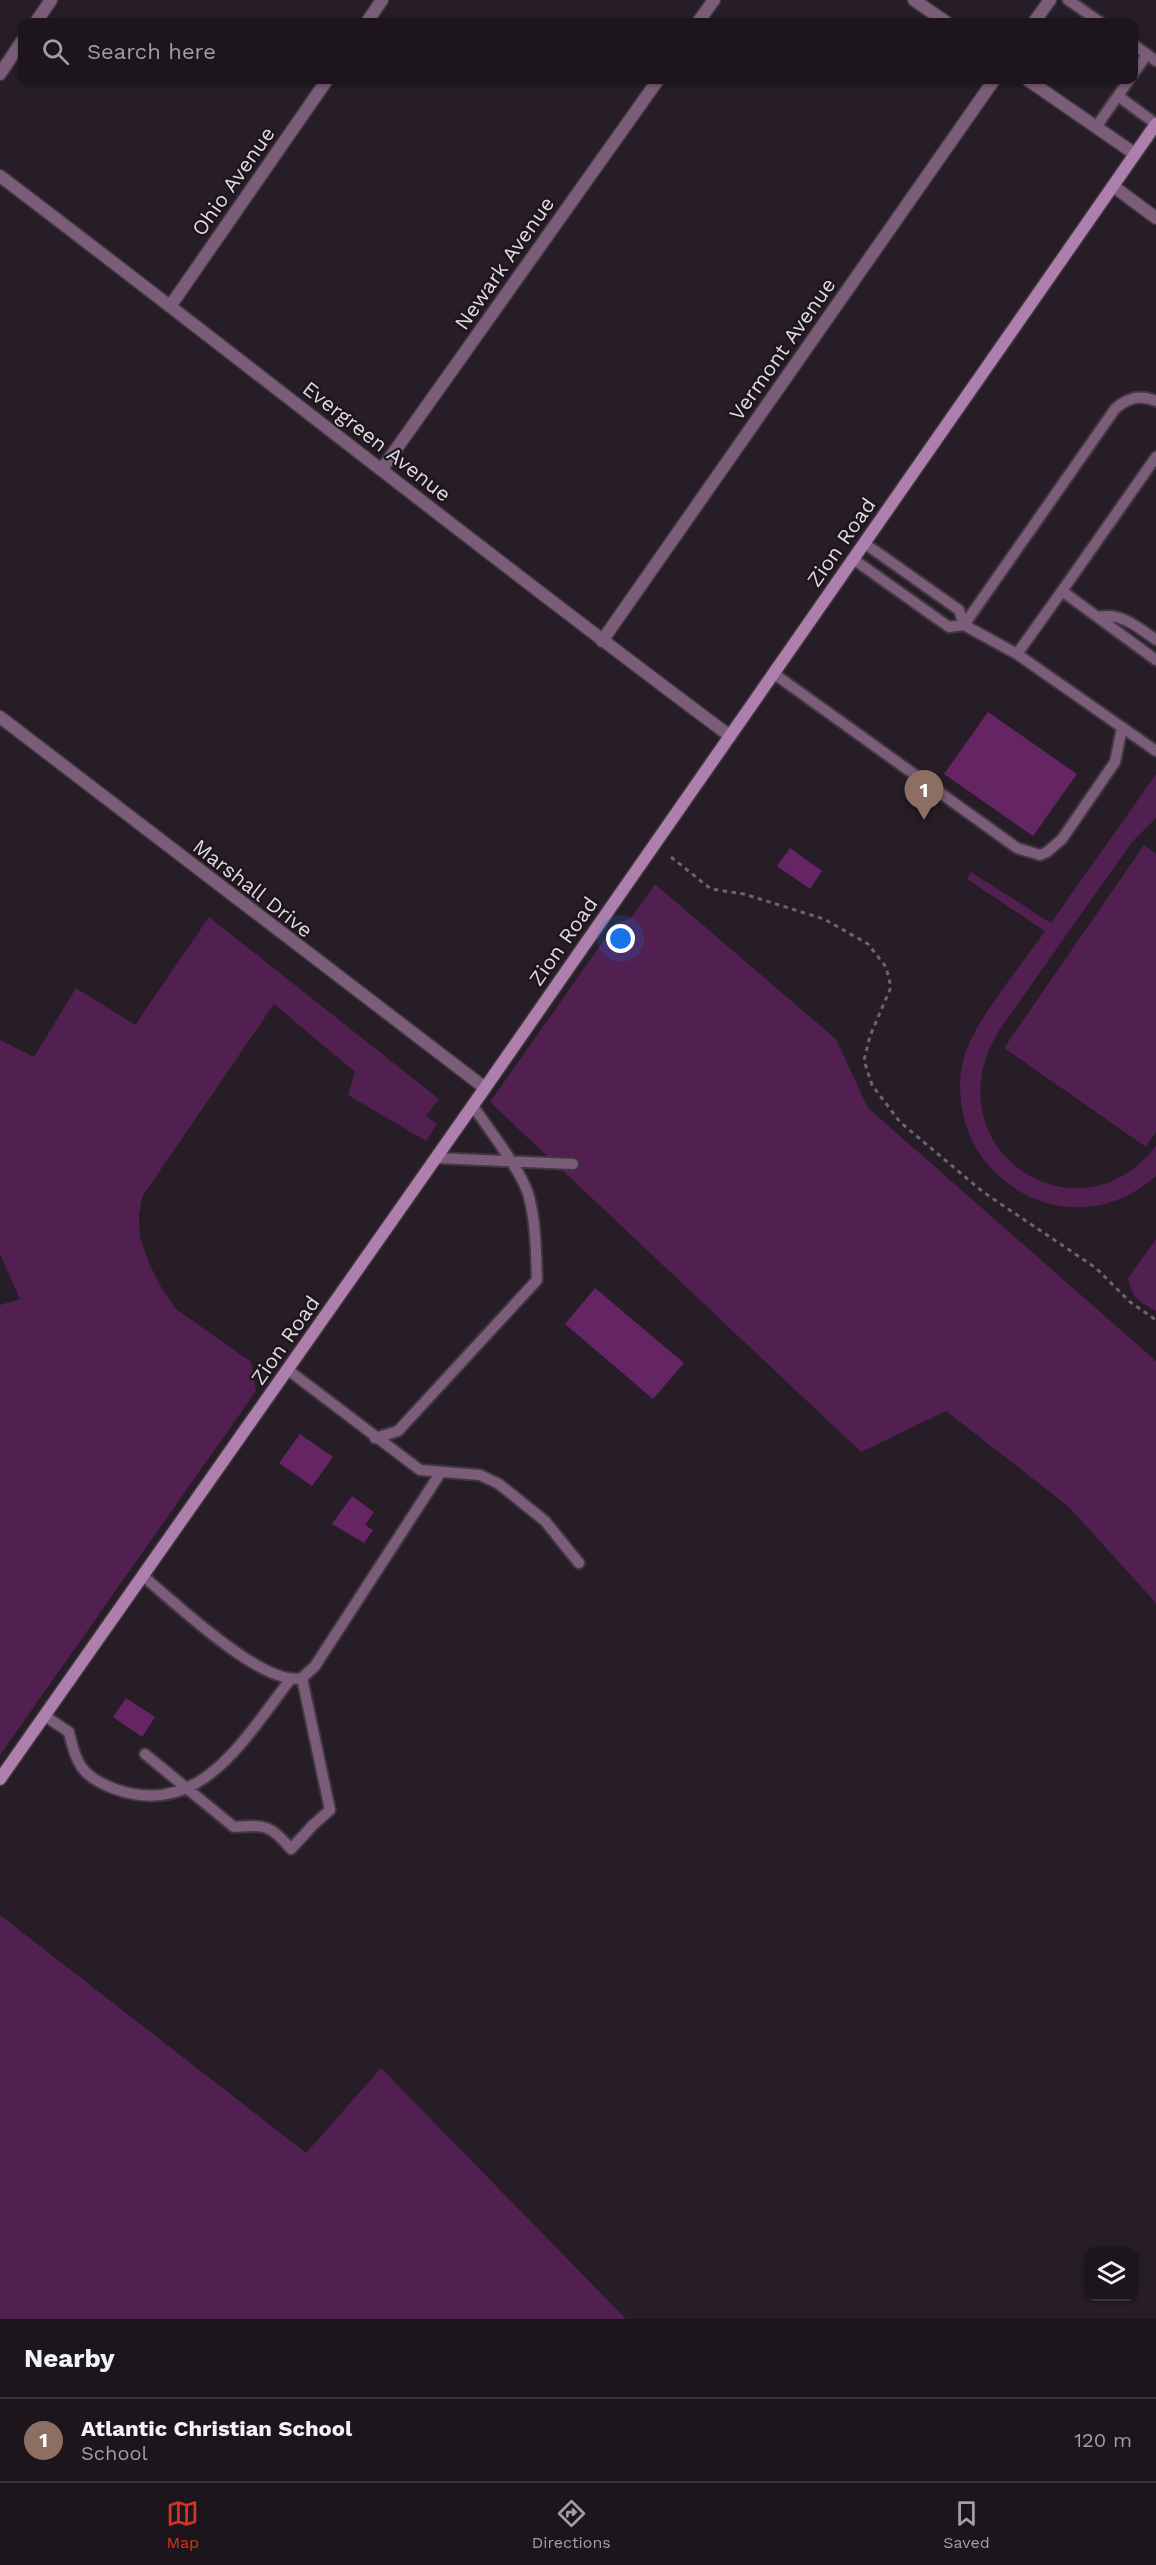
<!DOCTYPE html>
<html lang="en">
<head>
<meta charset="utf-8">
<style>
  body { margin:0; font-family:"Work Sans",sans-serif; background:#292329; color:#f1f3f6 }
  .controls { position:absolute; right:18px; bottom:18px; display:grid; overflow:hidden; border-radius:12px; box-shadow:0 2px 4px #0004 }
  .controls button { width:54px; height:54px; display:grid; place-items:center; padding:0; border:0; border-bottom:2px solid #3a353b; background:#1c161c; color:#f1f3f6; font:30px sans-serif }
  .you { position:absolute; left:621px; top:939px; width:21px; height:21px; margin:-15px; border:4px solid #fff; border-radius:50%; background:#1a73e8; box-shadow:0 0 0 9px #1a73e833 }
  .badge { display:grid; place-items:center; width:39px; height:39px; border-radius:50%; background:#d93025; color:#fff; font-size:20px; font-weight:700 }
  .pin { position:absolute; translate:-50% -50px; filter:drop-shadow(0 2px 3px #0008) }
  .pin::after { content:''; position:absolute; top:32px; width:21px; height:18px; background:inherit; clip-path:polygon(0 0,100% 0,50% 100%) }
  .list { margin:0; padding:0; list-style:none }
  h2 { display:flex; justify-content:space-between; align-items:center; height:78px; margin:0; padding:0 24px; font-size:26px }
  h2 small { font-size:20px; font-weight:400; color:#a09fa3 }
  .list li { display:grid; grid-template-columns:39px 1fr auto; gap:18px; align-items:center; box-sizing:border-box; height:84px; padding:0 24px; border-top:2px solid #3a353b }
  .list b { display:block; font-size:22px; white-space:nowrap }
  .list p { margin:0; font-size:20px; white-space:nowrap; color:#a09fa3 }
  .list em { font-size:20px; font-style:normal; color:#a09fa3 }
  .icon { flex:none; width:33px; height:33px; fill:none; stroke:currentColor; stroke-width:2; stroke-linecap:round; stroke-linejoin:round }
  .map { position:relative; flex:none; width:1156px; height:2319px; overflow:hidden }
  .search { position:absolute; background:#1c161c; box-shadow:0 2px 4px #0004; left:18px; right:18px; top:18px; height:66px; display:flex; align-items:center; gap:15px; box-sizing:border-box; padding:0 21px; border-radius:12px; color:#a09fa3; font-size:22px }
  .sheet { height:162px; background:#1c161c }
  nav { display:flex; justify-content:space-around; align-items:center; box-sizing:border-box; height:84px; border-top:2px solid #3a353b; background:#1c161c; font-size:16px; color:#a09fa3 }
  nav a { display:grid; justify-items:center; gap:3px }
  nav .on { color:#d93025 }
  .map>svg:first-child { display:block }
  .green { fill:#521f51 }
  .building { fill:#652565 }
  .lines { fill:none; stroke-linecap:round; stroke-linejoin:round }
  .lane-casing { stroke:#403740; stroke-width:14 }
  .street-casing { stroke:#403740; stroke-width:15 }
  .secondary-casing { stroke:#403740; stroke-width:15 }
  .path { stroke:#6d656d; stroke-width:3; stroke-dasharray:4.5 4.5; stroke-linecap:butt }
  .lane { stroke:#7b5d79; stroke-width:10 }
  .street { stroke:#7b5d79; stroke-width:12 }
  .secondary { stroke:#ae7fac; stroke-width:12 }
  .labels { text-anchor:middle; dominant-baseline:central; stroke-width:4.5; stroke-linejoin:round; paint-order:stroke }
  .street-label { font-size:21px; fill:#dfd8df; stroke:#1d141c }
</style>
</head>
<body>
<div class="map">
<svg width="1156" height="2319" viewBox="0 0 1156 2319">
  <rect width="100%" height="100%" fill="#261d26"/>
  <path class="green" d="M1156,774V818L1132,842L1002,1026C924,1144 1076,1250 1156,1146V1176C1070,1253 943,1177 962,1065C969,1026 1022,965 1045,931L967,879L971,872L1051,923Z
    M1144,845L1156,854V1132L1146,1147L1004,1048Z
    M655,884L836,1039L868,1108L1156,1361V1603L1068,1506L946,1411L861,1452L490,1102L616,923L630,919Z
    M209,917L439,1099L426,1116L437,1124L426,1141L348,1095L355,1072L274,1004L142,1197L139,1215L140,1237L149,1263L161,1287L176,1309L251,1362L256,1391L0,1755V1305L20,1299L0,1254V1040L34,1057L76,988L135,1025Z
    M1156,1239V1311C1139,1301 1132,1299 1128,1278Z
    M0,1915L306,2153L381,2068L626,2319H0Z"/>
  <path class="building" d="M988,712L1077,774L1033,836L944,774Z
    M790,848L822,871L810,889L777,866Z
    M595,1288L684,1363L653,1399L565,1324Z
    M300,1434L333,1457L312,1486L279,1463Z
    M352,1496L374,1512L365,1525L373,1530L364,1543L332,1524Z
    M126,1698L155,1717L142,1737L113,1717Z"/>
  <g class="lines">
    <g class="lane-casing">
      <path id="lane" d="M1068,0L1100,22
        M1134,45L1156,61
        M1134,73L1147,54
        M1118,96L1156,124
        M1096,127L1129,80
        M864,543L959,610L964,625
        M853,559L949,627L964,625L1017,654L1156,751
        M1062,591L1156,457
        M1099,617C1121,612 1139,628 1156,640
        M964,625L1115,409C1127,398 1140,394 1156,401
        M1017,654L1062,591L1156,660
        M773,673L1017,848L1040,855L1047,852L1062,839L1115,762L1122,728
        M436,1158L573,1164
        M288,1370L420,1470L480,1475L499,1484L545,1521L579,1563
        M375,1438L398,1431L537,1280C536,1253 536,1223 529,1197C524,1174 487,1127 473,1106
        M143,1576C173,1601 264,1688 302,1678L315,1666L441,1472
        M45,1716L69,1732C76,1764 82,1777 115,1789C201,1820 245,1737 290,1680
        M145,1754L234,1827C265,1825 270,1824 291,1849L313,1825L330,1810L302,1678"/>
    </g>
    <g class="street-casing">
      <path id="street" d="M914,0L946,22
        M36,22L51,0
        M367,22L382,0
        M698,22L714,0
        M1034,22L1050,0
        M0,74L22,41
        M1028,80L1135,154
        M0,176C244,361 484,553 730,736
        M1113,186L1156,218
        M171,305L327,80
        M382,469L658,80
        M602,641L994,80
        M0,717L485,1088"/>
    </g>
    <g class="secondary-casing">
      <path id="secondary" d="M0,1779L485,1088L1156,124"/>
    </g>
    <path class="path" d="M671,857L711,889L744,894L824,919L868,944L886,967L891,987L870,1036L864,1060L872,1085L900,1122L983,1192L1096,1268L1130,1302L1156,1320"/>
    <use href="#lane" class="lane"/>
    <use href="#street" class="street"/>
    <use href="#secondary" class="secondary"/>
  </g>
  <g class="labels">
    <g class="street-label">
      <text transform="translate(233 181) rotate(-55)">Ohio Avenue</text>
      <text transform="translate(504 263) rotate(-55)">Newark Avenue</text>
      <text transform="translate(782 349) rotate(-55)">Vermont Avenue</text>
      <text transform="translate(377 441) rotate(38)">Evergreen Avenue</text>
      <text transform="translate(841 542) rotate(-55)">Zion Road</text>
      <text transform="translate(253 888) rotate(38)">Marshall Drive</text>
      <text transform="translate(563 941) rotate(-55)">Zion Road</text>
      <text transform="translate(285 1340) rotate(-55)">Zion Road</text>
    </g>
  </g>
</svg>
<div class="controls">
<button><svg class="icon" aria-label="layers" viewBox="0 0 24 24"><path d="M12 4l9 5-9 5-9-5zM3 14l9 5 9-5"/></svg></button>
</div>
<div class="you"></div>
<div class="pin badge" style="left:924px;top:820px;background:#8d6e63">1</div>
<div class="search"><svg class="icon" aria-label="search" viewBox="0 0 24 24"><circle cx="10" cy="10" r="6"/><path d="M15 15l6 6"/></svg>Search here</div>
</div>
<section class="sheet">
<h2>Nearby<small></small></h2>
<ul class="list">
<li><span class="badge" style="background:#8d6e63">1</span><div><b>Atlantic Christian School</b><p>School</p></div><em>120 m</em></li>
</ul>
</section>
<nav>
<a class="on"><svg class="icon" aria-label="map" viewBox="0 0 24 24"><path d="M3 6l6-2 6 2 6-2v14l-6 2-6-2-6 2zM9 4v14M15 6v14"/></svg>Map</a>
<a><svg class="icon" aria-label="directions" viewBox="0 0 24 24"><path d="M12 3l9 9-9 9-9-9zM9 14v-3h6M13 9l2 2-2 2"/></svg>Directions</a>
<a><svg class="icon" aria-label="saved" viewBox="0 0 24 24"><path d="M7 4h10v16l-5-4-5 4z"/></svg>Saved</a>
</nav>
</body>
</html>
